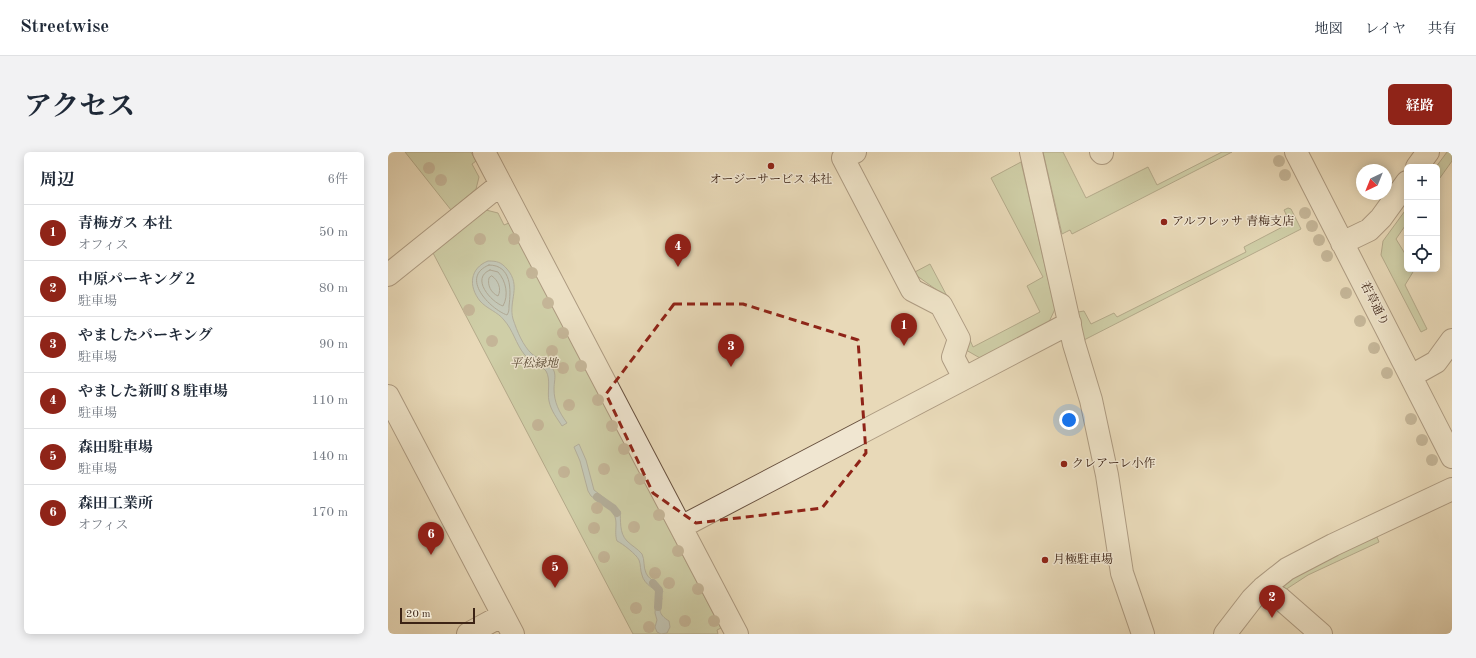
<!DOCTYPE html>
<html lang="ja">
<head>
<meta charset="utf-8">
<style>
  body { margin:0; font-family:"Old Standard TT","Noto Serif JP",serif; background:#f2f2f3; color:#1f2937 }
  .controls { position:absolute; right:12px; top:12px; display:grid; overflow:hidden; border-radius:6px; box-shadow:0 2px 10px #0003 }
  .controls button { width:36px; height:36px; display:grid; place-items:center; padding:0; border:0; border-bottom:1px solid #e0e1e3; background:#fff; color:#1f2937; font:20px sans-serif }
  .compass { position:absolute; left:968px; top:12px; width:36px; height:36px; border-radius:50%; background:#fff; box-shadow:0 2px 10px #0003; rotate:223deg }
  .scale { position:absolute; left:12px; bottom:10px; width:75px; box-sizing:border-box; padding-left:4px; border:2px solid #3c2315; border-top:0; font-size:11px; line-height:14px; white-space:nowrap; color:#3c2315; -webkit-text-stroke:3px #f0e6d1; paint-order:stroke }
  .you { position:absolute; left:681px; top:268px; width:14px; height:14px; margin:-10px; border:3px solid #fff; border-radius:50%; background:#1a73e8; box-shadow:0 0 0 6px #1a73e833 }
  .badge { display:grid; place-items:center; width:26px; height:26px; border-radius:50%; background:#8f2418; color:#fff; font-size:13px; font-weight:700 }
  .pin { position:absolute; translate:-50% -33px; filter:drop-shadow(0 1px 2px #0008) }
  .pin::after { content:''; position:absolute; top:21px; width:14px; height:12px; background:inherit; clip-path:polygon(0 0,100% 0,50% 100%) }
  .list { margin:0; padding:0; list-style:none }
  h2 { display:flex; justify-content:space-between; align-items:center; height:52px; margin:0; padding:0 16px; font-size:17px }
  h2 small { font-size:13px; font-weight:400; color:#747a83 }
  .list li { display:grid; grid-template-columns:26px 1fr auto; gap:12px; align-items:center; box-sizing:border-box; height:56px; padding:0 16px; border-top:1px solid #e0e1e3 }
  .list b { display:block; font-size:15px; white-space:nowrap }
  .list p { margin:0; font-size:13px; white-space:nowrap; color:#747a83 }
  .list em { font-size:13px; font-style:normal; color:#747a83 }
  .icon { flex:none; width:22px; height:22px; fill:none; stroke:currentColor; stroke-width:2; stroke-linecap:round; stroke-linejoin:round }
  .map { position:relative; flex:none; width:1064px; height:482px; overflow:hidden; border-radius:6px }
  header { display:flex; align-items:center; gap:24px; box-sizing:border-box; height:56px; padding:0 20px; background:#fff; border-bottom:1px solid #e0e1e3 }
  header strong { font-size:19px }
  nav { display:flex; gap:22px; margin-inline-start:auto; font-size:14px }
  .intro { display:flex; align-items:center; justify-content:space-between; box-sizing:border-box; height:96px; padding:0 24px }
  h1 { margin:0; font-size:28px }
  .button { padding:10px 18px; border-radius:6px; background:#8f2418; color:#fff; font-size:14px; font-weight:700 }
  main { display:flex; gap:24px; padding:0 24px }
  aside { flex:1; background:#fff; border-radius:6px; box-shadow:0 2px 10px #0003 }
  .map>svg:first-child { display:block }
  .green { fill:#b2c092; stroke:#777254 }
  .water { fill:#9cb7ba; stroke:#767c78 }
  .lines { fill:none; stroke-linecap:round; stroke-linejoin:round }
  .shore { stroke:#6c6d68; stroke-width:1 }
  .stream { stroke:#767c78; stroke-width:8 }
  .minor-casing { stroke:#67503e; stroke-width:24 }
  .minor { stroke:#f0e6d1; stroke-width:22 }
  .tree { fill:#9a8a6f }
  .marked { fill:none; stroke:#8f2418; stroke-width:3; stroke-dasharray:8 5; stroke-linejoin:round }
  .poi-dot { fill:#8f2418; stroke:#f0e6d1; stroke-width:1.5 }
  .labels { text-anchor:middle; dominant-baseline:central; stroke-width:3; stroke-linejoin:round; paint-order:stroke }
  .poi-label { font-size:12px; fill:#3c2315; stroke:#f0e6d1; text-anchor:start }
  .street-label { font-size:12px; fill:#3c2315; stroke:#f0e6d1 }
  .park-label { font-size:12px; font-style:italic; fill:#5a4a34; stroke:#f0e6d1 }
</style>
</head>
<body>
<header>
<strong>Streetwise</strong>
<nav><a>地図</a><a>レイヤ</a><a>共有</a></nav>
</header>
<div class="intro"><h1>アクセス</h1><a class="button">経路</a></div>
<main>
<aside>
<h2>周辺<small>6件</small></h2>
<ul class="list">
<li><span class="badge">1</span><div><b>青梅ガス 本社</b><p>オフィス</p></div><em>50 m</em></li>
<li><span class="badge">2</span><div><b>中原パーキング２</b><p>駐車場</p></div><em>80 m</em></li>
<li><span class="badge">3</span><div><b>やましたパーキング</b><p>駐車場</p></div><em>90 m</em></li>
<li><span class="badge">4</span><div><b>やました新町８駐車場</b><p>駐車場</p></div><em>110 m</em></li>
<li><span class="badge">5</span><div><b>森田駐車場</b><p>駐車場</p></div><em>140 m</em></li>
<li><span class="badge">6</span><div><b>森田工業所</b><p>オフィス</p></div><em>170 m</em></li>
</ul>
</aside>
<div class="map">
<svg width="1064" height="482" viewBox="0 0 1064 482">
  <rect width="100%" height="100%" fill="#e8d9b8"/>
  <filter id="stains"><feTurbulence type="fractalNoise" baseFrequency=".005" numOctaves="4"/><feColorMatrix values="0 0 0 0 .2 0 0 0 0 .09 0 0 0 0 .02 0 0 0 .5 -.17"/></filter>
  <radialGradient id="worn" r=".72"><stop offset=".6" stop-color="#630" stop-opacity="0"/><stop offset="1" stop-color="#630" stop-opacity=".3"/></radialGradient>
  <path class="green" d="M17,0H83L88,9L84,12L91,25L88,37L63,58Z
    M655,0H675L698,46L760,15L769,33L834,0H844L684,82L682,78L674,82Z
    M1059,0H1064V9L1049,30L1048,15Z
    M633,10L667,157L661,170L592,206L578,198L582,188L585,195L652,160L639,134L655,125L603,26Z
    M900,56L903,57L913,77L696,188L690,160L696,159L703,172L726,161L729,165L858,100L856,95L902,71L896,58Z
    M1019,56V71L1008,87L1019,105V117H1024L1025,120L1017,133L1039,177L1033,180L993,103L995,89Z
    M98,58L110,61L116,73L121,71L333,476L329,478L330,482H245L45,101Z
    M542,112L560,146L525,121Z
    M989,385L991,390L920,423L897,438L891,437C919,413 956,399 989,385Z"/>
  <path class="water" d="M100,109C109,109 113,110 119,117C134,134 120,149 125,167C129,179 135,194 144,202C151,208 162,209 166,219C168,224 166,231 166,237C166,250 171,260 179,271L174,274C169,266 163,259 161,249C159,241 163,227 158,219C153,213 142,210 136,202C128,192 125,178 116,168C110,160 99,157 92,149C80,134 82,116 100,109Z
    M191,292L198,308L206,338L219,348L216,353L203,344L200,339L192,309L186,295Z
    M224,352L232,359C233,369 231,381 239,389C244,394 250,397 254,402C257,408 255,415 258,421C262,430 271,429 275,440C267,439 256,432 254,423C252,418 253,413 251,408C248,402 235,392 229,389C225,377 233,367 221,356Z
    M268,444L274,446C271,458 270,462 281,469L282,475L279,481L273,482L269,480L267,475L269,468L267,461Z"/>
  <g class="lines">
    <path class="shore" d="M101,113C124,113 123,138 121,154C121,158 121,160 119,163C102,157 71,125 101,113Z
      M102,118L110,120C118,129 121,143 115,154C103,150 82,126 102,118Z
      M104,124C110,128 114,137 110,144C103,141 99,133 101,126Z"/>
    <path class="stream" d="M209,345L225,356L229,361
      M265,431L271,438L270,455"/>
    <g class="minor-casing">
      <path id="minor" d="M96,0L349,482
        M467,0L455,6L524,138L553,153L571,187L565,205L576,226
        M643,0L686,192L703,248L719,323L734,421L755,482
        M713,0L714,1
        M908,0L1064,305
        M1029,15L1040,0
        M954,91L981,78L993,66L1019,30
        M0,123L113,32
        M1023,224L1048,210L1064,188
        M0,244L125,482
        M293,375L682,171
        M875,436L893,447L933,482
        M80,482L115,463
        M837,482L864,447L875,436L899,417L945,393L1064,337"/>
    </g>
    <use href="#minor" class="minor"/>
  </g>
  <g class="tree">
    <circle cx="891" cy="9" r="6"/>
    <circle cx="41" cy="16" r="6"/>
    <circle cx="897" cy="23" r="6"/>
    <circle cx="53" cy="28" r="6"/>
    <circle cx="917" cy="61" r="6"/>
    <circle cx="924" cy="74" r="6"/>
    <circle cx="92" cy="87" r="6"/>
    <circle cx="126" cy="87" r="6"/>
    <circle cx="931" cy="88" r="6"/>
    <circle cx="939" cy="104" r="6"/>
    <circle cx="144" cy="121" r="6"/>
    <circle cx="958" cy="141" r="6"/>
    <circle cx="160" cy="151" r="6"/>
    <circle cx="81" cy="158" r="6"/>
    <circle cx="972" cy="169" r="6"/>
    <circle cx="175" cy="181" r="6"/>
    <circle cx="104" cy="189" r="6"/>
    <circle cx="986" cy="196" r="6"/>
    <circle cx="164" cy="199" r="6"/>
    <circle cx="193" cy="214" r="6"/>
    <circle cx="175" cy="216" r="6"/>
    <circle cx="999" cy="221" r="6"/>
    <circle cx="210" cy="248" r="6"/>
    <circle cx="181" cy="253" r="6"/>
    <circle cx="1023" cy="267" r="6"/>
    <circle cx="150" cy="273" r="6"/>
    <circle cx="224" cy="274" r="6"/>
    <circle cx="1034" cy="288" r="6"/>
    <circle cx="236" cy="297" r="6"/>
    <circle cx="1044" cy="308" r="6"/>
    <circle cx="216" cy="317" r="6"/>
    <circle cx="176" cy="320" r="6"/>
    <circle cx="252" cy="327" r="6"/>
    <circle cx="209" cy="356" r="6"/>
    <circle cx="271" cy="363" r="6"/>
    <circle cx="246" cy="375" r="6"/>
    <circle cx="206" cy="376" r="6"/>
    <circle cx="290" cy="399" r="6"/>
    <circle cx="216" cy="405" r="6"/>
    <circle cx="267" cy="421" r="6"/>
    <circle cx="281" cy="431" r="6"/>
    <circle cx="310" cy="437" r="6"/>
    <circle cx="248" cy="456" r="6"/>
    <circle cx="297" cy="469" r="6"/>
    <circle cx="326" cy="469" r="6"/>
    <circle cx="261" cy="475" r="6"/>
  </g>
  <path d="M0 0H1064V482H0ZM286,152H355L470,188L478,301L434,356L308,371L265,341L218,242Z" fill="#e8d9b8" fill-opacity=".55" fill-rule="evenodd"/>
  <path class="marked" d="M286,152H355L470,188L478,301L434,356L308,371L265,341L218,242Z"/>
  <g class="poi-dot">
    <circle cx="383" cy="14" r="4"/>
    <circle cx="776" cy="70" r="4"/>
    <circle cx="676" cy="312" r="4"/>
    <circle cx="657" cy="408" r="4"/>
  </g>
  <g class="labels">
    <g class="poi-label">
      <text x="383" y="28" text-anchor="middle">オージーサービス 本社</text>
      <text x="784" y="70">アルフレッサ 青梅支店</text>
      <text x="684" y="312">クレアーレ小作</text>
      <text x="665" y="408">月極駐車場</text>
    </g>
    <g class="street-label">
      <text transform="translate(986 152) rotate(63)">若草通り</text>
    </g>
    <g class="park-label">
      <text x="146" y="212">平松緑地</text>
    </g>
  </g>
  <rect width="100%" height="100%" filter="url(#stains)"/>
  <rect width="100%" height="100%" fill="url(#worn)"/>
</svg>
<div class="controls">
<button>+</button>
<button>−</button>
<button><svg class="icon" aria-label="locate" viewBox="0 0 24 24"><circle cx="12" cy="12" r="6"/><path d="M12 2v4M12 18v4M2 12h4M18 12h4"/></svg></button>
</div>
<svg class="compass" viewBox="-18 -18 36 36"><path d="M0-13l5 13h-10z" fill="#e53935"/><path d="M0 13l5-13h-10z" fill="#747a83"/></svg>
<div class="scale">20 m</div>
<div class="you"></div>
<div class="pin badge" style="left:516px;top:194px">1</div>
<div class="pin badge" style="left:884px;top:466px">2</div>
<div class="pin badge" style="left:343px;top:215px">3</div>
<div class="pin badge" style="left:290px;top:115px">4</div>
<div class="pin badge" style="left:167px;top:436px">5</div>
<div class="pin badge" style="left:43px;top:403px">6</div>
</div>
</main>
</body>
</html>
